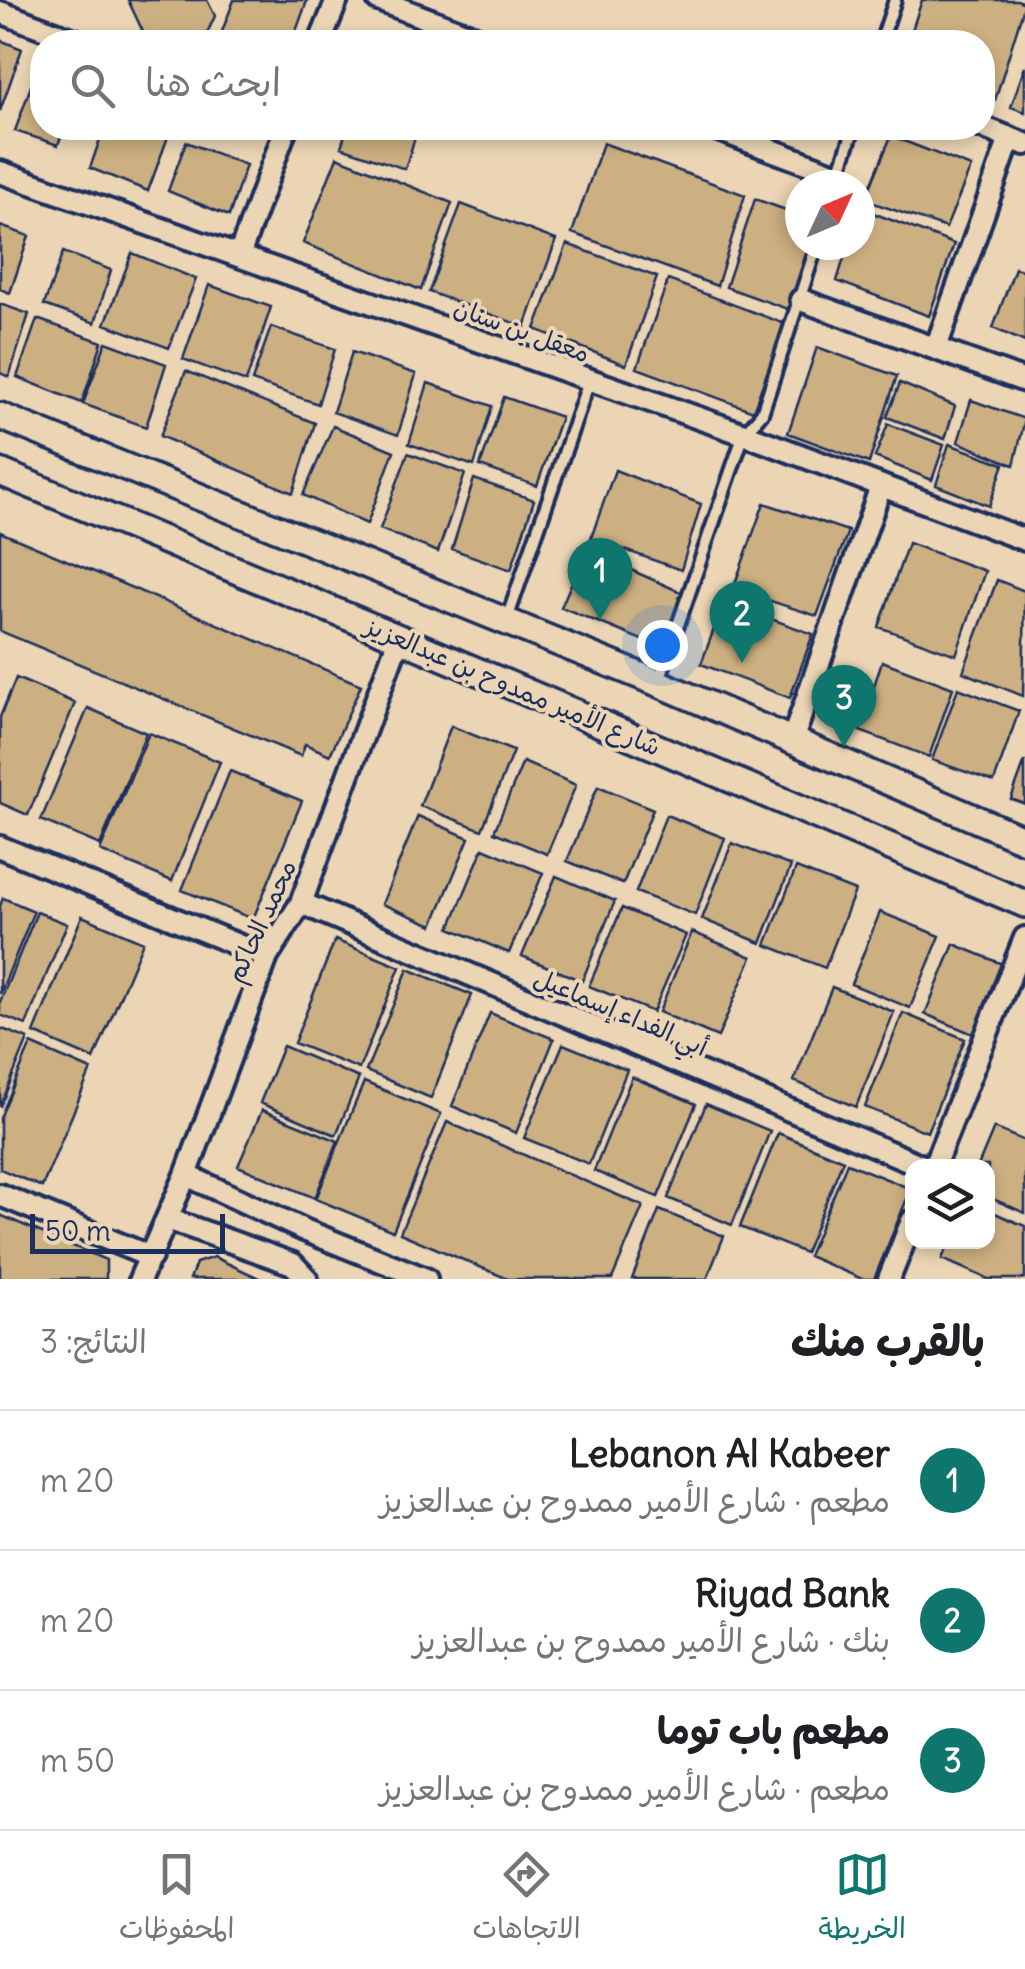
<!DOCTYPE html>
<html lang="ar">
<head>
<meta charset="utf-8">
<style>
  body { margin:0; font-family:Delius,"Playpen Sans Arabic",sans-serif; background:#f6f6f6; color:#202124; direction:rtl }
  .controls { position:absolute; right:30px; bottom:30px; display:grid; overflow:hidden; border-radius:20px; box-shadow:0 5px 15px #0003 }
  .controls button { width:90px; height:90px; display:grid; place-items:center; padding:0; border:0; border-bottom:2px solid #e0e0e0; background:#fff; color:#202124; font:50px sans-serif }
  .compass { position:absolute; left:785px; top:170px; width:90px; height:90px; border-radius:50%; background:#fff; box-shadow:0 5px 15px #0003; rotate:46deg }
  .scale { position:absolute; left:30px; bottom:25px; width:195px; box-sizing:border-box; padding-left:10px; border:5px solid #1b2f5e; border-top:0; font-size:28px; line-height:35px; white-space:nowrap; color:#1b2f5e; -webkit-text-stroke:8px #ebd5b4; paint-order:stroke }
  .you { position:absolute; left:662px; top:645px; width:35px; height:35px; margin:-25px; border:8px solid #fff; border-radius:50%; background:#1a73e8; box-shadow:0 0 0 15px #1a73e833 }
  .badge { display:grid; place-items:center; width:65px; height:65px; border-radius:50%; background:#0f766e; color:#fff; font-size:32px; font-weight:700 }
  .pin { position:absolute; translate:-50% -82px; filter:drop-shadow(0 2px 5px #0008) }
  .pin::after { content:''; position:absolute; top:52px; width:35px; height:30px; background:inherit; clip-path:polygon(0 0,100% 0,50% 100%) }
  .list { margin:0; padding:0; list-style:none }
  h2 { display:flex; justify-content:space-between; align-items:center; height:130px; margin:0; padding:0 40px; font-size:42px }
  h2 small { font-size:32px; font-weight:400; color:#757577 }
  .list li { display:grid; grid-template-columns:65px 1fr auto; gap:30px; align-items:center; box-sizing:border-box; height:140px; padding:0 40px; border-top:2px solid #e0e0e0 }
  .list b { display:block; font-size:38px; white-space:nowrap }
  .list p { margin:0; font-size:32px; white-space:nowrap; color:#757577 }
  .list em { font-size:32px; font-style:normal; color:#757577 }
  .icon { flex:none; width:55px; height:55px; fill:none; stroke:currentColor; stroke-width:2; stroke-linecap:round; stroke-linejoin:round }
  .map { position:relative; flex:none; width:1025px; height:1279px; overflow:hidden; direction:ltr }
  .search { position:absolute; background:#fff; box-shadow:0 5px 15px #0003; left:30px; right:30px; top:30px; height:110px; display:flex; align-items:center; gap:25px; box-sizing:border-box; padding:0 35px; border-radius:40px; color:#757577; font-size:38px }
  .sheet { height:550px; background:#fff }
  nav { display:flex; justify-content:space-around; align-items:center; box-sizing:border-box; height:140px; border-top:2px solid #e0e0e0; background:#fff; font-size:28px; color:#757577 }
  nav a { display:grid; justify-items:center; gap:5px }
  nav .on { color:#0f766e }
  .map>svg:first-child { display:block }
  .building { fill:#ccb081; stroke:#1b2f5e; stroke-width:2.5 }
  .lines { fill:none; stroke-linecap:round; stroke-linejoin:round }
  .service-casing { stroke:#1b2f5e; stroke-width:18 }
  .minor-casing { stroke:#1b2f5e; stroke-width:28 }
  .tertiary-casing { stroke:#1b2f5e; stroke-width:32 }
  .service { stroke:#ebd5b4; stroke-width:10 }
  .minor { stroke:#ebd5b4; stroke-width:20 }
  .tertiary { stroke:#ebd5b4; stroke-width:25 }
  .labels { text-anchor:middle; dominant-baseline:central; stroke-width:8; stroke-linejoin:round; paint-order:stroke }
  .street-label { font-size:25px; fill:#1b2f5e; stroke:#ebd5b4 }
</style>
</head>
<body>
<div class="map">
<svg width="1025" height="1279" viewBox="0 0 1025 1279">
  <rect width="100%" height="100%" fill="#ebd5b4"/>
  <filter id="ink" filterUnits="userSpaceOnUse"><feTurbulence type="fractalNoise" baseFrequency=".01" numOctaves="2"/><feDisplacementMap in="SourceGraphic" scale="20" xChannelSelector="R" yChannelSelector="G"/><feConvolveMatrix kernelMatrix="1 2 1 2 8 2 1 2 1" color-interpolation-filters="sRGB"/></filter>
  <g filter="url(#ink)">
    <path class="building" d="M128,0H207L215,16L203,42H156L146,38Z
      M234,0H306L307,1L292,42H218Z
      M922,0H1017L1025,3L995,100L982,95V42H908Z
      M0,40L22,49L0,111Z
      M1025,66V112L1011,107Z
      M32,83L42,86V128H64L58,145L15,131Z
      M104,128H153L169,134L148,191L90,168Z
      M347,128H418L405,169L341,147Z
      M891,136L971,167L946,228L865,200Z
      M186,142L246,165L229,216L168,191Z
      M603,143L745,195L717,286L572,233Z
      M337,157L452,203L421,290L303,243Z
      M755,199L800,215V245H811L790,310L726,287Z
      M461,204L556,240L525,327L429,292Z
      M860,208L954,244L929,316L837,281L848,245H860Z
      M0,226L29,236L10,293L0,289Z
      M567,244L657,277L626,365L535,329Z
      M63,252L111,270L95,323L44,305Z
      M132,253L196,279L169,348L105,324Z
      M1015,268L1025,271V342L993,328Z
      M668,280L785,324L753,411L637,368Z
      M209,285L271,307L246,382L183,359Z
      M0,304L29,314L9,377L0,373Z
      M37,319L102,342L82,403L17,377Z
      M271,327L335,349L318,404L252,381Z
      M106,342L166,364L146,427L83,404Z
      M817,347L897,376L869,463L788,433Z
      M352,352L416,374L398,435L333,412Z
      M186,371L315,423L293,493L160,436Z
      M428,383L492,406L474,466L409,444Z
      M900,383L955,406L945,439L887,417Z
      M504,397L561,417L537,486L480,466Z
      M971,400L1025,419L1014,465L958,442Z
      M888,424L944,445L932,480L875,457Z
      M333,426L394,451L367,524L303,495Z
      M949,444L1004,464L989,506L936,485Z
      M408,453L465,474L438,552L380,529Z
      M615,470L701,504L681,570L591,538Z
      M474,479L534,500L511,570L452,549Z
      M764,503L848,531L817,616L733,589Z
      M0,532L361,685L330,755L305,744L301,756L0,631Z
      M908,543L985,571L956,655L879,627Z
      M586,550L685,594L664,649L561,607Z
      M997,580L1025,591L1023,696L963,672Z
      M724,602L813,634L790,698L701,664Z
      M882,661L953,688L929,757L860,731Z
      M16,678L75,703L28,815L0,803V717Z
      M958,688L1019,711L994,782L932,760Z
      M88,708L146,733L100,845L41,820Z
      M451,726L513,751L482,830L420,806Z
      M149,733L220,762L172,881L100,851Z
      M1025,761V804L1011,799Z
      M523,762L576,785L547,854L494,832Z
      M230,771L302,801L253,919L182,890Z
      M598,786L653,809L623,884L567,861Z
      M666,815L725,838L695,915L636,892Z
      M418,816L469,838L433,925L382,904Z
      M732,843L791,866L761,943L702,919Z
      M483,848L543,873L509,953L450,928Z
      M796,868L855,891L825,968L766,945Z
      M556,876L615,901L582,981L522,956Z
      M3,898L34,911L0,994V906Z
      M622,908L686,935L653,1012L589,986Z
      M37,912L67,924L26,1025L0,1015V1002Z
      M880,912L940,936L910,1008L851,984Z
      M82,916L143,942L94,1059L34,1033Z
      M692,932L752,957L718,1037L659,1012Z
      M335,940L400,967L359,1069L294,1043Z
      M954,944L1007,966L978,1036L925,1014Z
      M408,969L472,995L431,1098L366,1071Z
      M832,987L894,1012L856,1107L794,1081Z
      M490,1013L554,1039L516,1133L452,1106Z
      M903,1013L965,1039L927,1132L865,1107Z
      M0,1028L28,1039L0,1107Z
      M31,1044L91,1070L42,1187L0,1169V1118Z
      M563,1044L627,1070L589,1164L524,1138Z
      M283,1046L359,1078L336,1135L260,1103Z
      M632,1077L696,1104L658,1197L594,1171Z
      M364,1082L441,1114L393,1231L316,1199Z
      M706,1104L770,1131L732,1225L668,1198Z
      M262,1110L338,1141L315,1198L238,1166Z
      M447,1122L643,1206L612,1279H508L400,1233Z
      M994,1128L1025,1141V1213L988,1197V1166H978Z
      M778,1133L843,1160L805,1253L740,1227Z
      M847,1163L911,1189L874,1279H862L808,1256Z
      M659,1210L724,1236L707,1279H632Z
      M988,1210L1025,1226V1279H988L942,1259L949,1242H988Z
      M0,1215L106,1260V1279H0Z
      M214,1257L261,1279H190L196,1263Z"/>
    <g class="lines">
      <g class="service-casing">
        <path id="service" d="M881,42L895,0
          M835,185L854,128
          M506,622L589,381
          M658,683L744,434L762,413L817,245"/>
      </g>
      <g class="minor-casing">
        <path id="minor" d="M378,0L489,42
          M0,12L80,42
          M320,42L337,0
          M982,127L1025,144
          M713,128L838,175
          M0,172L744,434L1025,540
          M239,256L286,128
          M801,300L1025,381
          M936,348L1010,138
          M792,741L881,486
          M0,847L267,957
          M301,903L922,1166
          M934,1166L1025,938
          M186,1175L304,1230L426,1279
          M0,1195L151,1257
          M168,1219L293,1264L307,1279
          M140,1279L186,1175L267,957L301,903L399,638
          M889,1279L912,1221"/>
      </g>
      <g class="tertiary-casing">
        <path id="tertiary" d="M0,416L658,683L1025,840
          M0,472L399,638L1025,904"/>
      </g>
      <use href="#service" class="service"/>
      <use href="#minor" class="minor"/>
      <use href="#tertiary" class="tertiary"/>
    </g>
  </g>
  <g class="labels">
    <g class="street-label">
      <text transform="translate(522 330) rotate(20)">معقل بن سنان</text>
      <text transform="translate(513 686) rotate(23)">شارع الأمير ممدوح بن عبدالعزيز</text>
      <text transform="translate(261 921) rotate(-65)">محمد الحاكم</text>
      <text transform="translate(621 1012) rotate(23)">أبي الفداء إسماعيل</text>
    </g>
  </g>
</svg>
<div class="controls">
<button><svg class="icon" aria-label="layers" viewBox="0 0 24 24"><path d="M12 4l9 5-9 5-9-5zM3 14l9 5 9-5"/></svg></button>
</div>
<svg class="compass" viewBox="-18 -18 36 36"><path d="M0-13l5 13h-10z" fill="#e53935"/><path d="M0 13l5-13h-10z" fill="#757577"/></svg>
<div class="scale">50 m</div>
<div class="you"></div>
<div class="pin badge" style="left:600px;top:620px">1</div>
<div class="pin badge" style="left:742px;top:663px">2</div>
<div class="pin badge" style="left:844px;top:747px">3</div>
<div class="search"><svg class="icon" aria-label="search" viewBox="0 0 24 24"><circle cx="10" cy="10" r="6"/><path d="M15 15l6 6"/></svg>ابحث هنا</div>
</div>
<section class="sheet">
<h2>بالقرب منك<small>النتائج: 3</small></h2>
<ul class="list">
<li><span class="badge">1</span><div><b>Lebanon Al Kabeer</b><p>مطعم · شارع الأمير ممدوح بن عبدالعزيز</p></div><em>20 m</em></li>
<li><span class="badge">2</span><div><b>Riyad Bank</b><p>بنك · شارع الأمير ممدوح بن عبدالعزيز</p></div><em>20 m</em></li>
<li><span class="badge">3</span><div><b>مطعم باب توما</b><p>مطعم · شارع الأمير ممدوح بن عبدالعزيز</p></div><em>50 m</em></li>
</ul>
</section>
<nav>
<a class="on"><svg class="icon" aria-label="map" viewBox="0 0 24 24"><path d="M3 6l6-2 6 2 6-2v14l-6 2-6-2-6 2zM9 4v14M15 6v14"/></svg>الخريطة</a>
<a><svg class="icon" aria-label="directions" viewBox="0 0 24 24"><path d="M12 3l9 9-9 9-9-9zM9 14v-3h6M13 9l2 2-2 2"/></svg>الاتجاهات</a>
<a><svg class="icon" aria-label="saved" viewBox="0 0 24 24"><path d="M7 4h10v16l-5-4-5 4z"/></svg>المحفوظات</a>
</nav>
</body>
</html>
